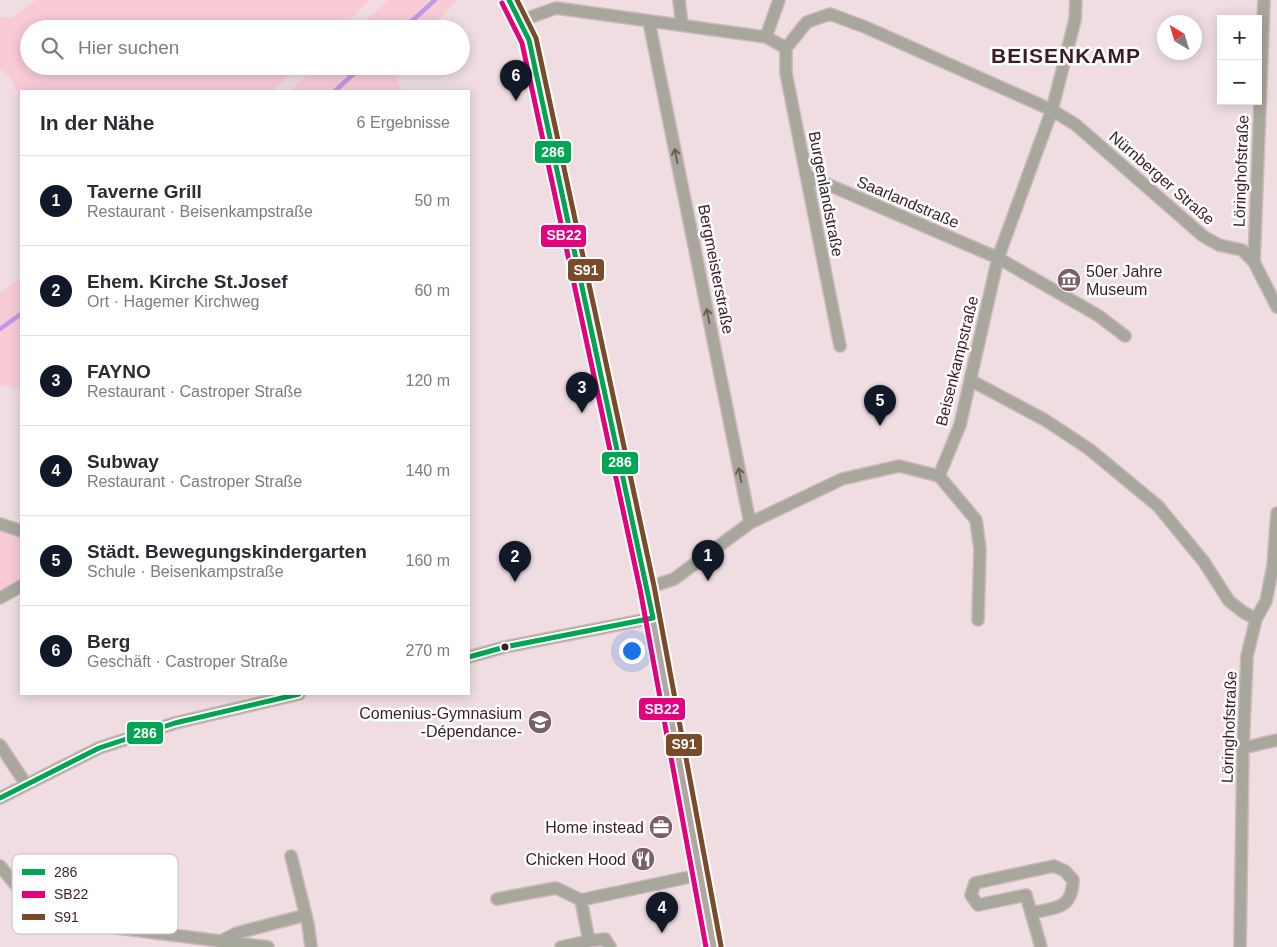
<!DOCTYPE html>
<html lang="de">
<head>
<meta charset="utf-8">
<style>
  body { margin:0; font-family:Helvetica,sans-serif; background:#f7f7f7; color:#2b2b33 }
  .controls { position:absolute; right:15px; top:15px; display:grid; overflow:hidden; border-radius:0px; box-shadow:0 2px 12px #0003 }
  .controls button { width:45px; height:45px; display:grid; place-items:center; padding:0; border:0; border-bottom:1px solid #e1e1e2; background:#fff; color:#2b2b33; font:25px sans-serif }
  .compass { position:absolute; left:1157px; top:15px; width:45px; height:45px; border-radius:50%; background:#fff; box-shadow:0 2px 12px #0003; rotate:322deg }
  .you { position:absolute; left:631px; top:650px; width:18px; height:18px; margin:-12px; border:4px solid #fff; border-radius:50%; background:#1a73e8; box-shadow:0 0 0 8px #1a73e833 }
  .badge { display:grid; place-items:center; width:32px; height:32px; border-radius:50%; background:#111827; color:#fff; font-size:16px; font-weight:700 }
  .pin { position:absolute; translate:-50% -41px; filter:drop-shadow(0 1px 2px #0008) }
  .pin::after { content:''; position:absolute; top:26px; width:18px; height:15px; background:inherit; clip-path:polygon(0 0,100% 0,50% 100%) }
  .list { margin:0; padding:0; list-style:none }
  h2 { display:flex; justify-content:space-between; align-items:center; height:65px; margin:0; padding:0 20px; font-size:21px }
  h2 small { font-size:16px; font-weight:400; color:#7c7c81 }
  .list li { display:grid; grid-template-columns:32px 1fr auto; gap:15px; align-items:center; box-sizing:border-box; height:90px; padding:0 20px; border-top:1px solid #e1e1e2 }
  .list b { display:block; font-size:19px; white-space:nowrap }
  .list p { margin:0; font-size:16px; white-space:nowrap; color:#7c7c81 }
  .list em { font-size:16px; font-style:normal; color:#7c7c81 }
  .icon { flex:none; width:28px; height:28px; fill:none; stroke:currentColor; stroke-width:2; stroke-linecap:round; stroke-linejoin:round }
  .map { position:relative; flex:none; width:1277px; height:947px; overflow:hidden }
  .search { position:absolute; background:#fff; box-shadow:0 2px 12px #0003; left:20px; top:20px; width:450px; height:55px; display:flex; align-items:center; gap:12px; box-sizing:border-box; padding:0 18px; border-radius:28px; color:#7c7c81; font-size:19px }
  .panel { position:absolute; background:#fff; box-shadow:0 2px 12px #0003; left:20px; top:90px; width:450px; height:605px; border-radius:0px }
  .map>svg:first-child { display:block }
  .green { fill:#f8cbd7 }
  .lines { fill:none; stroke-linecap:round; stroke-linejoin:round }
  .stream { stroke:#bf9be6; stroke-width:4.5 }
  .minor-casing { stroke:#cab8bd; stroke-width:14 }
  .primary-casing { stroke:#cab8bd; stroke-width:20 }
  .minor { stroke:#a8a79b; stroke-width:11 }
  .primary { stroke:#aea8a0; stroke-width:18 }
  .bus-1-casing { stroke:#fff; stroke-width:9 }
  .bus-2-casing { stroke:#fff; stroke-width:9 }
  .bus-3-casing { stroke:#fff; stroke-width:9 }
  .bus-1 { stroke:#00a651; stroke-width:5 }
  .bus-2 { stroke:#e5007d; stroke-width:5 }
  .bus-3 { stroke:#7a4b2a; stroke-width:5 }
  .oneway { stroke:#6d5b5b }
  .bus-dot { fill:#3c1d27; stroke:#fff; stroke-width:2 }
  .labels { text-anchor:middle; dominant-baseline:central; stroke-width:5; stroke-linejoin:round; paint-order:stroke }
  .street-label { font-size:16px; fill:#3c1d27; stroke:#fff }
  .poi-label { font-size:16px; fill:#3c1d27; stroke:#fff; text-anchor:end }
  .district-label { font-size:21px; font-weight:bold; letter-spacing:1px; fill:#3c1d27; stroke:#fff }
  .key { fill:#fff; stroke:#c4bbbe; stroke-width:1 }
  .key-label { font-size:14px; fill:#3c1d27 }
  .line-badge { stroke:#fff; stroke-width:2 }
  .badge-label { font-size:14px; text-anchor:middle; font-weight:bold; fill:#fff }
</style>
</head>
<body>
<div class="map">
<svg width="1277" height="947" viewBox="0 0 1277 947">
  <rect width="100%" height="100%" fill="#efdde1"/>
  <path class="green" d="M36,0H370L339,29H29V66H299L273,91H21V99L9,76L0,69V17L11,18Z
    M388,0H458L428,29H357Z
    M317,66H393L401,91H290Z
    M21,278V389L0,385V293Z
    M0,527L21,534V580L0,592Z"/>
  <g class="lines">
    <path class="stream" d="M403,29L435,0
      M335,91L362,66
      M0,329L21,314"/>
    <g class="minor-casing">
      <path id="minor" d="M679,0L682,25
        M1264,0L1254,262L1277,307
        M520,21L556,8L766,37L786,48L807,22L830,14L865,27L1052,110L1076,125L1203,236L1219,245L1242,250L1254,262
        M649,22L750,523
        M766,37L779,0
        M786,48V73L840,346
        M806,175L998,258L1099,316L1125,336
        M970,380L1045,420L1089,449L1158,506L1204,562L1229,601L1243,612L1256,619
        M939,476L976,520L980,549L978,620
        M0,524L21,531
        M647,588L674,579L750,523L842,479L899,466L939,476L960,425L998,258L1052,110L1075,20L1076,0
        M0,598L21,586
        M469,657L505,647L653,618
        M0,745L26,784
        M1243,748L1277,740
        M0,798L99,748L175,723L299,694
        M291,856L308,924L311,947
        M0,866L29,901L56,916L85,924L268,947
        M497,899L556,888L581,900L699,875
        M1031,913C1056,907 1072,910 1073,880L1065,871L1054,866L975,883L971,895L978,905L1026,895L1041,947
        M589,941L605,939L610,947
        M219,942L237,933L306,915
        M561,947L589,941L581,900
        M1240,947L1243,748L1247,656L1256,619L1266,601L1273,566L1277,513"/>
    </g>
    <g class="primary-casing">
      <path id="primary" d="M509,0L529,40L647,588L714,947"/>
    </g>
    <use href="#minor" class="minor"/>
    <use href="#primary" class="primary"/>
    <g class="bus-1-casing">
      <path id="bus-1" d="M509,0L529,40L653,618
        M469,657L505,647L653,618
        M0,798L99,748L175,723L299,694"/>
    </g>
    <g class="bus-2-casing">
      <path id="bus-2" d="M502,3L522,43L640,589L706,947"/>
    </g>
    <g class="bus-3-casing">
      <path id="bus-3" d="M517,0L536,38L654,586L721,946"/>
    </g>
    <use href="#bus-1" class="bus-1"/>
    <use href="#bus-2" class="bus-2"/>
    <use href="#bus-3" class="bus-3"/>
  </g>
  <defs><path id="oneway-shaft" d="M-6 0H5M1.5-3L5.5 0L1.5 3" fill="none" stroke-width="1.6" stroke-linecap="round" stroke-linejoin="round" transform="scale(1.25)"/></defs>
  <g class="oneway">
    <use href="#oneway-shaft" transform="translate(676 156) rotate(-101)"/>
    <use href="#oneway-shaft" transform="translate(708 316) rotate(-101)"/>
    <use href="#oneway-shaft" transform="translate(740 475) rotate(-101)"/>
  </g>
  <defs>
    <g id="museum-disc" transform="scale(1.25)"><circle r="9.5" fill="#7b6068" stroke="#fff"/><path d="M0-6L6-3V-2H-6V-3ZM-5-1h2V3h-2ZM-1-1h2V3h-2ZM3-1h2V3H3ZM-6 4H6V6H-6Z" fill="#fff"/></g>
    <g id="school-disc" transform="scale(1.25)"><circle r="9.5" fill="#7b6068" stroke="#fff"/><path d="M0-5L7-2L0 1L-7-2ZM-4 1L0 2.5L4 1V4Q0 6-4 4Z" fill="#fff"/></g>
    <g id="office-disc" transform="scale(1.25)"><circle r="9.5" fill="#7b6068" stroke="#fff"/><path d="M-6-3h4V-5.5h4V-3h4V5H-6ZM-1-4.5V-3h2v-1.5ZM-6 0V1H6V0Z" fill="#fff"/></g>
    <g id="restaurant-disc" transform="scale(1.25)"><circle r="9.5" fill="#7b6068" stroke="#fff"/><path d="M-5-6h1v4h1v-4h1v4h1v-4h1v5L-1.5 .5V6h-2V.5L-5-1ZM5-6V6H3V1.5H1.5Q1.5-4 5-6Z" fill="#fff"/></g>
  </defs>
  <g fill-rule="evenodd">
    <use href="#museum-disc" x="1069" y="280"/>
    <use href="#school-disc" x="540" y="722"/>
    <use href="#office-disc" x="661" y="827"/>
    <use href="#restaurant-disc" x="643" y="859"/>
  </g>
  <circle class="bus-dot" cx="505" cy="647" r="4.5"/>
  <g class="labels">
    <g class="street-label">
      <text transform="translate(1241 171) rotate(-88)">Löringhofstraße</text>
      <text transform="translate(1162 178) rotate(41)">Nürnberger Straße</text>
      <text transform="translate(826 194) rotate(79)">Burgenlandstraße</text>
      <text transform="translate(908 202) rotate(23)">Saarlandstraße</text>
      <text transform="translate(716 269) rotate(79)">Bergmeisterstraße</text>
      <text transform="translate(957 361) rotate(-76)">Beisenkampstraße</text>
      <text transform="translate(1229 727) rotate(-88)">Löringhofstraße</text>
    </g>
    <g class="poi-label">
      <text x="1086" y="271" text-anchor="start">50er Jahre<tspan x="1086" dy="18">Museum</tspan></text>
      <text x="522" y="713">Comenius-Gymnasium<tspan x="522" dy="18">-Dépendance-</tspan></text>
      <text x="644" y="827">Home instead</text>
      <text x="626" y="859">Chicken Hood</text>
    </g>
    <g class="district-label">
      <text x="1066" y="55">BEISENKAMP</text>
    </g>
  </g>
  <rect x="12" y="854" width="166" height="80" rx="8" class="key"/>
  <rect x="22" y="869" width="23" height="6" fill="#00a651"/>
  <rect x="22" y="891" width="23" height="7" fill="#e5007d"/>
  <rect x="22" y="914" width="23" height="6" fill="#7a4b2a"/>
  <g class="key-label">
    <text x="54" y="877">286</text>
    <text x="54" y="899">SB22</text>
    <text x="54" y="922">S91</text>
  </g>
  <g class="line-badge">
    <rect x="534" y="140" width="38" height="24" rx="5" fill="#00a651"/>
    <rect x="540" y="224" width="47" height="24" rx="5" fill="#e5007d"/>
    <rect x="567" y="258" width="38" height="24" rx="5" fill="#7a4b2a"/>
    <rect x="601" y="451" width="38" height="24" rx="5" fill="#00a651"/>
    <rect x="638" y="697" width="48" height="24" rx="5" fill="#e5007d"/>
    <rect x="126" y="721" width="38" height="24" rx="5" fill="#00a651"/>
    <rect x="665" y="733" width="38" height="24" rx="5" fill="#7a4b2a"/>
  </g>
  <g class="badge-label">
    <text x="553" y="157">286</text>
    <text x="564" y="240">SB22</text>
    <text x="586" y="275">S91</text>
    <text x="620" y="467">286</text>
    <text x="662" y="714">SB22</text>
    <text x="145" y="738">286</text>
    <text x="684" y="749">S91</text>
  </g>
</svg>
<div class="controls">
<button>+</button>
<button>−</button>
</div>
<svg class="compass" viewBox="-18 -18 36 36"><path d="M0-13l5 13h-10z" fill="#e53935"/><path d="M0 13l5-13h-10z" fill="#7c7c81"/></svg>
<div class="you"></div>
<div class="pin badge" style="left:708px;top:581px">1</div>
<div class="pin badge" style="left:515px;top:582px">2</div>
<div class="pin badge" style="left:582px;top:413px">3</div>
<div class="pin badge" style="left:662px;top:933px">4</div>
<div class="pin badge" style="left:880px;top:426px">5</div>
<div class="pin badge" style="left:516px;top:101px">6</div>
<div class="search"><svg class="icon" aria-label="search" viewBox="0 0 24 24"><circle cx="10" cy="10" r="6"/><path d="M15 15l6 6"/></svg>Hier suchen</div>
<section class="panel">
<h2>In der Nähe<small>6 Ergebnisse</small></h2>
<ul class="list">
<li><span class="badge">1</span><div><b>Taverne Grill</b><p>Restaurant · Beisenkampstraße</p></div><em>50 m</em></li>
<li><span class="badge">2</span><div><b>Ehem. Kirche St.Josef</b><p>Ort · Hagemer Kirchweg</p></div><em>60 m</em></li>
<li><span class="badge">3</span><div><b>FAYNO</b><p>Restaurant · Castroper Straße</p></div><em>120 m</em></li>
<li><span class="badge">4</span><div><b>Subway</b><p>Restaurant · Castroper Straße</p></div><em>140 m</em></li>
<li><span class="badge">5</span><div><b>Städt. Bewegungskindergarten</b><p>Schule · Beisenkampstraße</p></div><em>160 m</em></li>
<li><span class="badge">6</span><div><b>Berg</b><p>Geschäft · Castroper Straße</p></div><em>270 m</em></li>
</ul>
</section>
</div>
</body>
</html>
